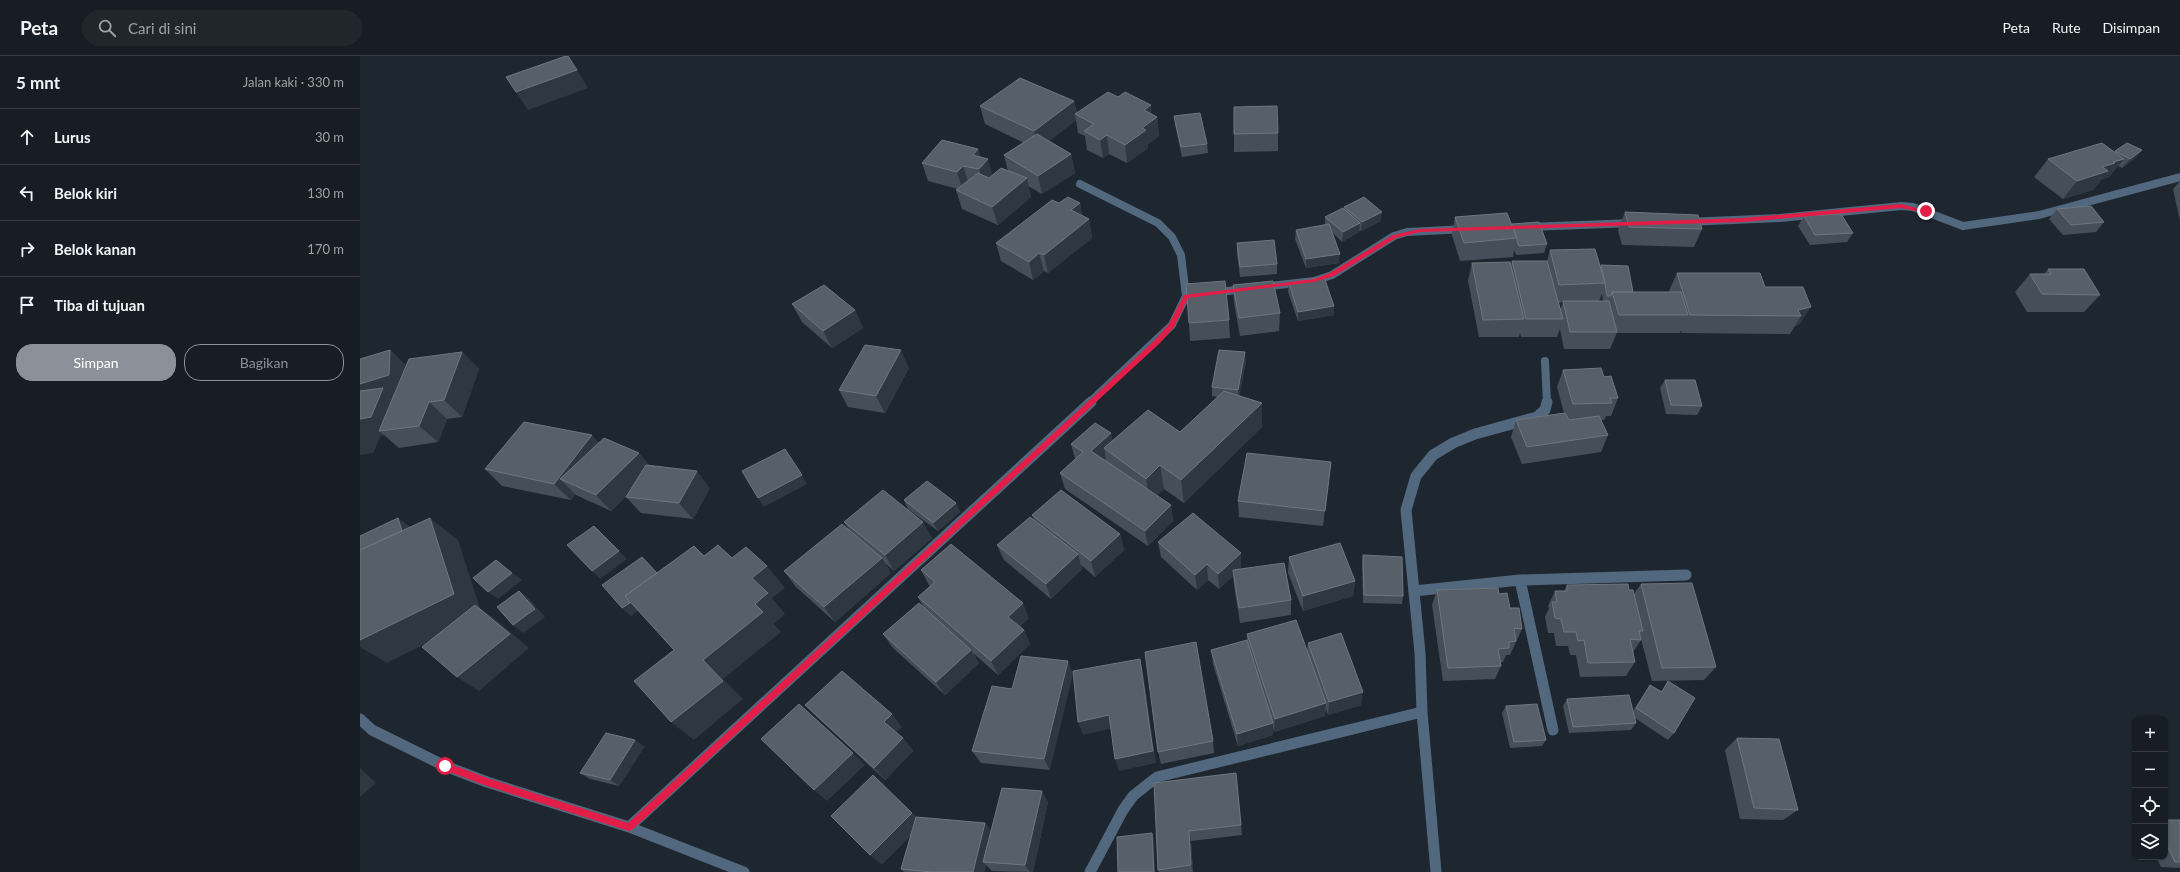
<!DOCTYPE html>
<html lang="id">
<head>
<meta charset="utf-8">
<style>
  body { margin:0; font-family:Lato,sans-serif; background:#1f262c; color:#f1f3f6 }
  .controls { position:absolute; right:12px; bottom:12px; display:grid; overflow:hidden; border-radius:8px; box-shadow:0 1px 3px #0004 }
  .controls button { width:36px; height:36px; display:grid; place-items:center; padding:0; border:0; border-bottom:1px solid #353b41; background:#161d24; color:#f1f3f6; font:20px sans-serif }
  .stop { position:absolute; width:12px; height:12px; margin:-9px; border:3px solid #e11d48; border-radius:50%; background:#fff }
  .stop.end { background:#e11d48; border-color:#fff; box-shadow:0 1px 4px #0008 }
  .list { margin:0; padding:0; list-style:none }
  h2 { display:flex; justify-content:space-between; align-items:center; height:52px; margin:0; padding:0 16px; font-size:17px }
  h2 small { font-size:13px; font-weight:400; color:#9ea2a6 }
  .list li { display:grid; grid-template-columns:26px 1fr auto; gap:12px; align-items:center; box-sizing:border-box; height:56px; padding:0 16px; border-top:1px solid #353b41 }
  .list b { display:block; font-size:15px; white-space:nowrap }
  .list em { font-size:13px; font-style:normal; color:#9ea2a6 }
  .actions { display:flex; gap:8px; padding:12px 16px }
  .actions a { flex:1; padding:9px 0; border:1px solid #8c9099; border-radius:16px; text-align:center; font-size:14px; color:#8c9099 }
  .actions .main { background:#8c9099; color:#fff }
  .icon { flex:none; width:22px; height:22px; fill:none; stroke:currentColor; stroke-width:2; stroke-linecap:round; stroke-linejoin:round }
  .map { position:relative; flex:none; width:1820px; height:816px; overflow:hidden }
  header { display:flex; align-items:center; gap:24px; box-sizing:border-box; height:56px; padding:0 20px; background:#161d24; border-bottom:1px solid #353b41 }
  header strong { font-size:19px }
  nav { display:flex; gap:22px; margin-inline-start:auto; font-size:14px }
  .search { width:280px; height:36px; background:#1f262c; display:flex; align-items:center; gap:10px; box-sizing:border-box; padding:0 14px; border-radius:22px; color:#9ea2a6; font-size:15px }
  main { display:flex }
  aside { flex:1; background:#161d24 }
  .map>svg:first-child { display:block }
  .lines { fill:none; stroke-linecap:round; stroke-linejoin:round }
  .lane { stroke:#52687e; stroke-width:11 }
  .street-far1 { stroke:#52687e; stroke-width:8 }
  .street { stroke:#52687e; stroke-width:11 }
  .wall { fill:#464f59; fill-rule:evenodd }
  .shaded-wall { fill:#2f3841 }
  .building { fill:#576069; stroke:#6e767e }
  .route { fill:#e11d48 }
</style>
</head>
<body>
<header>
<strong>Peta</strong>
<div class="search"><svg class="icon" aria-label="search" viewBox="0 0 24 24"><circle cx="10" cy="10" r="6"/><path d="M15 15l6 6"/></svg>Cari di sini</div>
<nav><a>Peta</a><a>Rute</a><a>Disimpan</a></nav>
</header>
<main>
<aside>
<h2>5 mnt<small>Jalan kaki · 330 m</small></h2>
<ul class="list">
<li><svg class="icon" aria-label="ahead" viewBox="0 0 24 24"><path d="M12 20V5M6 11l6-6 6 6"/></svg><div><b>Lurus</b></div><em>30 m</em></li>
<li><svg class="icon" aria-label="left" viewBox="0 0 24 24"><path d="M17 20v-9H6M10 6l-5 5 5 5"/></svg><div><b>Belok kiri</b></div><em>130 m</em></li>
<li><svg class="icon" aria-label="right" viewBox="0 0 24 24"><path d="M7 20v-9h11M14 6l5 5-5 5"/></svg><div><b>Belok kanan</b></div><em>170 m</em></li>
<li><svg class="icon" aria-label="arrive" viewBox="0 0 24 24"><path d="M6 21V4h12l-3 4 3 4H6"/></svg><div><b>Tiba di tujuan</b></div></li>
</ul>
<div class="actions"><a class="main">Simpan</a><a>Bagikan</a></div>
</aside>
<div class="map">
<svg width="1820" height="816" viewBox="0 0 1820 816">
  <rect width="100%" height="100%" fill="#1e2730"/>
  <g class="lines">
    <path class="lane" d="M1160,524L1193,674
      M1054,535L1160,524L1326,519"/>
    <path class="street-far1" d="M720,128L798,167L812,181L821,199L826,240L812,269L729,347
      M1326,166L1420,162L1541,150L1553,151L1603,170L1679,159L1820,121
      M1168,171L1274,167
      M901,231L954,225L972,219L1034,180L1047,176L1106,173
      M826,240L885,233
      M1185,305L1187,347"/>
    <path class="street" d="M0,663L12,674L85,710L127,726L269,771L384,816
      M269,771L731,346
      M730,816L763,754L773,740L797,721L1062,656
      M1076,816L1062,656L1060,597L1046,454L1056,420L1073,399L1093,387L1115,378L1177,361L1185,354L1187,346"/>
  </g>
  <path class="wall" d="M714,45L717,57L792,58L797,61L799,80L788,88V92L767,107L749,98L743,102L727,94L725,80L718,77L716,64L689,85L711,98L715,117L682,138L668,130L671,141L638,169L602,153L596,134L598,133L568,125L562,107L618,93L620,101L632,119L648,115L644,99L664,87L625,68L620,50Z
    M814,60L847,88L848,97L822,101L815,69Z
    M918,77V95L874,96V78Z
    M1782,94L1774,103L1762,112L1758,110L1749,121L1742,123L1733,134L1703,143L1674,121L1688,103L1755,96V95Z
    M1820,125V165L1813,133Z
    M699,147H720L722,160L729,163L732,182L688,217L684,215L673,224L641,205L636,187Z
    M984,151L1021,165L1001,175L1000,174L999,176L982,186L972,176L979,207L946,212L935,183L936,174L965,169V161L984,153Z
    M1697,153L1744,166L1736,176L1703,179L1689,163Z
    M1265,156L1342,173L1334,191L1262,189L1258,174Z
    M1444,160L1493,177L1487,186L1450,189L1438,170Z
    M1095,161L1152,168L1187,188L1184,197L1156,199L1154,194L1153,201L1100,205L1092,179Z
    M877,187L917,208V218L880,221L877,197Z
    M1190,194L1240,211L1241,209L1273,236H1310L1309,235L1317,217L1405,231H1443L1440,268L1435,270L1430,278L1322,277L1321,274L1320,277H1257L1250,293H1204L1200,273L1197,281H1161L1160,277L1159,281H1119L1108,225L1112,207L1151,209L1152,205H1187ZM1242,238L1243,245H1239ZM1203,246L1200,254L1199,247Z
    M1688,213L1740,239L1724,256H1667L1655,236L1670,218H1684Z
    M929,227L974,259L938,265L928,236Z
    M873,229L920,257L919,275L880,280L874,247Z
    M432,248L495,254L503,272L472,292L442,266Z
    M869,264L870,282L830,285L829,267Z
    M30,294L46,310L102,296L119,313L102,361L87,363L78,386L39,392L24,379L20,380L13,397Z
    M886,305L879,340L902,371L824,447L804,433L797,439L811,449L813,465L788,490L705,433L700,417L715,403L711,388L751,377L752,385L820,376L858,341L852,340V331Z
    M549,312L525,357L488,351L479,334Z
    M1203,314L1244,321L1258,342L1251,360H1246L1244,364H1241L1248,379L1241,396L1162,408L1151,381L1156,364L1204,357L1197,331Z
    M1305,324L1342,350L1337,359L1306,358L1300,332Z
    M239,386L290,410L350,432L333,463L281,457L266,441L267,439L251,455L216,439L215,438L211,444L142,430L125,413Z
    M971,406L969,423L963,470L879,461L878,445Z
    M544,444L596,447L600,456L578,475L548,453Z
    M672,459L760,478L764,494L735,521L721,509L722,513L691,543L644,504L637,489L674,464Z
    M484,466L572,482L534,515L525,507L531,517L475,566L436,531L424,515L490,475Z
    M798,486L881,513L931,544V559L880,567L874,529L873,520L859,533L848,524L837,534L801,501Z
    M1003,499L1043,540L1042,548L1003,547L1002,507Z
    M929,501L995,525L993,540L943,555L928,517Z
    M561,514L669,562L660,570L664,574L670,588L638,619L613,597L619,607L585,639L533,592L523,578L564,552L558,541L571,530L569,529Z
    M1281,528L1356,611L1344,624L1292,625L1280,579L1281,584L1273,596L1275,606L1266,620L1220,621L1216,599H1210L1208,590H1196L1194,577H1188L1185,561L1189,553L1188,550L1195,535H1204L1207,529L1269,534L1274,538Z
    M1077,534L1139,538L1150,552L1162,573L1150,599H1146L1143,606H1140L1141,610L1135,623L1083,625L1072,549Z
    M887,578L947,595L948,587L1001,649L968,659L966,653L965,660L914,676L913,672V679L878,690L853,608L851,594L887,586Z
    M1308,625L1314,677L1308,684L1275,662L1276,667L1271,674L1209,677L1203,650L1207,643L1273,655L1290,629L1301,636Z
    M652,633L690,714L621,707L612,695Z
    M445,649L542,671L536,676L543,682L553,695L525,724L458,662Z
    M1146,650L1186,684L1182,690L1150,692L1142,657Z
    M1377,682L1438,754L1423,764L1380,763L1365,694Z
    M275,684L284,691L259,730L230,723L220,717Z
    M853,685L854,697L801,708L798,696Z
    M876,717L882,779L831,785L833,816H799L798,814L794,727Z
    M688,746L673,816L632,815L626,809L624,816H544L541,813L551,779L522,808L510,799L552,757L556,761L625,767L631,775Z
    M1805,764H1820V812L1801,811L1796,801H1805Z"/>
  <path class="shaded-wall" d="M217,14L228,32L168,54L156,36Z
    M714,45L717,59L715,58L716,64L678,94L674,75Z
    M791,49L792,65L797,61L799,80L788,88V92L767,107L765,89L784,54Z
    M747,79L749,98L743,102L740,84Z
    M618,93L622,109L628,103L633,121L624,132L619,113L613,99Z
    M1782,94L1774,103L1762,112L1770,103Z
    M711,98L715,117L682,138L678,120Z
    M1764,103L1749,121L1742,123L1733,134L1703,143L1717,125L1753,106Z
    M603,110L609,128L603,135L597,116Z
    M667,122L671,141L638,169L632,151Z
    M720,147L723,166L711,154Z
    M1022,156L1021,165L1001,175L1002,166Z
    M729,163L732,182L688,217L684,199Z
    M1000,167L999,176L982,186L983,176Z
    M679,197L684,215L673,224L669,206Z
    M980,198L979,207L946,212V203Z
    M974,250V259L938,265V256Z
    M1451,251L1440,268L1435,270L1441,260L1438,254Z
    M495,254L503,272L472,292L463,275Z
    M30,294L48,311V336L33,341L42,349L19,375L24,379L20,380L13,397L0,399V328Z
    M541,294L549,312L525,357L516,340Z
    M102,296L119,313L102,361L84,344Z
    M885,296L886,305L879,343L878,334Z
    M69,346L87,363L78,386L59,370Z
    M902,347V371L824,447L821,424Z
    M751,377L754,394L744,392L746,402L735,412L731,395Z
    M232,379L247,396L200,423L215,438L211,444L194,428Z
    M425,393L447,428L404,451L398,442Z
    M279,397L293,413L251,455L236,439Z
    M800,409L804,433L790,446L786,423Z
    M337,415L350,432L333,463L319,447Z
    M596,447L600,456L578,475L573,467Z
    M811,449L813,465L788,490L785,475Z
    M38,462L49,470L56,492L9,515Z
    M70,462L98,484L120,552L135,563L169,592L119,635L97,621L122,559L27,607L0,591V584Z
    M563,466L572,482L534,515L525,499Z
    M760,478L764,494L735,521L731,505Z
    M259,495L267,503L240,523L232,515Z
    M881,497V513L873,514V520L859,533L858,518Z
    M718,498L722,513L691,543L686,528Z
    M282,501L310,531L271,560L262,552Z
    M522,502L531,517L475,566L464,551Z
    M136,504L162,524L138,543L128,536Z
    M847,508L848,524L837,534L835,519Z
    M407,510L425,532L412,542L425,558L414,568L421,576L363,623L383,643L334,684L311,666L343,604L392,522Z
    M995,525L993,540L943,555V540Z
    M159,535L169,543L185,561L163,577L153,569Z
    M663,547L669,562L655,575L648,561Z
    M664,574L670,588L638,619L631,605Z
    M611,594L619,607L585,639L576,626Z
    M780,603L783,616L796,707L759,715L755,703Z
    M708,605L713,618L690,714L684,703Z
    M1003,636L1001,649L968,659L969,646Z
    M966,647L965,660L914,676L915,663Z
    M532,658L542,671L534,678L524,666Z
    M749,659L754,672L723,679L718,666Z
    M913,667V679L878,690L877,678Z
    M543,682L553,695L525,724L514,712Z
    M275,684L284,691L259,730L250,724Z
    M493,697L505,709L467,745L454,734Z
    M0,712L16,727L0,741Z
    M682,735L688,746L673,816H670L665,809Z
    M552,757L562,768L522,808L510,799Z
    M625,767L634,778L623,806L626,809L624,816H613Z
    M829,775L831,785L833,816L831,809Z
    M792,777L794,782L795,816H794Z"/>
  <path class="building" d="M206,0H208L217,14L156,36L146,21Z
    M660,22L714,45L674,75L620,50Z
    M748,36L758,41L765,36L791,49L784,54L797,61L782,72L786,74L765,89L747,79L740,84L724,75L734,68L715,58Z
    M917,50L918,77L874,78V51Z
    M840,57L847,88L821,91L814,60Z
    M677,78L711,98L678,120L644,99Z
    M582,84L618,93L613,99L628,103L619,113L603,110L597,116L562,107Z
    M1742,87L1764,103L1753,106L1755,107L1742,111L1748,115L1717,125L1688,103Z
    M1767,87L1782,94L1770,103L1755,95Z
    M641,112L667,122L632,151L596,134L618,117L629,122Z
    M708,141L720,147L711,154L729,163L684,199L679,197L669,206L636,187L692,144L699,147Z
    M1004,141L1022,156L1002,166L984,151Z
    M1731,150L1744,166L1711,169L1697,153Z
    M983,152L1000,167L983,176L965,161Z
    M1265,156L1338,159L1342,173L1269,171Z
    M1147,157L1157,182L1104,187L1095,161Z
    M1481,158L1493,177L1455,179L1444,160Z
    M1179,166L1187,188L1159,190L1157,185V182L1152,168Z
    M969,168L980,198L946,203L936,174Z
    M914,184L917,208L880,211L877,187Z
    M1235,193L1245,227L1199,229L1190,194Z
    M1152,205H1187L1203,263H1166Z
    M1150,206L1164,263L1123,264L1112,207Z
    M1241,209L1268,210L1273,236H1252L1251,240H1247L1245,228V227Z
    M1688,213H1724L1740,239L1682,238L1670,218H1691Z
    M1317,217H1400L1405,231H1443L1451,251L1438,254L1441,260L1330,259Z
    M964,221L974,250L938,256L929,227Z
    M865,225L869,264L829,267L826,228Z
    M913,225L920,257L879,262L873,229Z
    M464,229L495,254L463,275L432,248Z
    M1252,236H1321L1328,259H1259Z
    M1203,245H1249L1257,276H1210Z
    M505,289L541,294L516,340L479,334Z
    M30,294L29,319L0,328V303Z
    M859,294L885,296L878,334L852,331Z
    M102,296L84,344L69,346L59,370L19,375L49,303Z
    M1241,312L1244,321L1251,320L1258,342H1250L1252,347L1213,348L1203,314Z
    M1305,324H1335L1342,350L1311,349Z
    M23,332L11,361L0,363V335Z
    M864,335L902,347L821,424L800,409L786,423L744,392L788,354L820,376Z
    M1205,357L1209,364L1239,360L1248,379L1167,391L1156,364Z
    M164,366L232,379L194,428L125,413Z
    M735,367L751,377L731,395L811,449L785,475L700,417L723,396L711,388Z
    M244,382L279,397L236,439L200,423Z
    M425,393L442,419L398,442L382,415Z
    M887,397L971,406L965,455L878,445Z
    M286,409L337,415L319,447L266,441Z
    M567,425L596,447L573,467L544,444Z
    M523,434L563,466L525,499L484,466Z
    M701,434L760,478L731,505L672,459Z
    M833,457L881,497L858,518L847,508L835,519L798,486Z
    M670,461L718,498L686,528L637,489Z
    M38,462L42,475L0,494V480Z
    M70,462L94,538L0,584V494Z
    M482,468L522,502L464,551L424,515Z
    M234,470L259,495L232,515L207,489Z
    M980,487L995,525L943,540L929,501Z
    M591,488L663,547L648,561L664,574L631,605L558,541L575,526L561,514Z
    M358,489L372,502L386,491L407,510L392,522L408,537L395,548L403,556L343,604L363,625L311,666L274,625L314,594L265,540L334,490L344,500Z
    M1003,499L1042,501L1043,540L1004,539Z
    M282,501L297,517L265,540L270,547L262,552L242,529Z
    M136,504L152,517L128,536L113,522Z
    M924,507L931,544L879,552L873,514Z
    M1332,527L1356,611L1302,612L1281,528Z
    M1268,528L1269,534H1273L1283,575H1279L1281,584L1270,583L1275,606L1228,607L1224,584L1218,585L1216,576H1204L1201,563L1195,562L1192,546H1197L1195,535H1207V529Z
    M1138,532L1139,538L1147,537L1150,552H1159L1162,573L1154,572L1156,585L1149,586V592L1138,593L1141,610L1088,612L1077,534Z
    M159,535L175,553L153,569L137,551Z
    M559,547L611,594L576,626L523,578Z
    M115,549L150,578L97,621L62,591Z
    M936,564L966,647L915,663L887,578Z
    M981,577L1003,636L969,646L948,587Z
    M887,584L913,667L877,678L851,594Z
    M836,586L853,685L798,696L785,596Z
    M661,600L708,605L684,703L612,695L632,630L652,633Z
    M780,603L793,695L755,703L749,659L718,666L713,615Z
    M482,615L532,658L524,666L543,682L514,712L445,649Z
    M1308,625L1335,642L1314,677L1276,652L1290,629L1302,636Z
    M1269,639L1276,667L1213,671L1207,643Z
    M439,648L493,697L454,734L401,683Z
    M1177,648L1186,684L1154,686L1146,650Z
    M246,677L275,684L250,724L220,717Z
    M1377,682L1419,683L1438,754L1394,752Z
    M876,717L881,769L829,775L831,809L798,814L794,727Z
    M513,719L552,757L510,799L471,760Z
    M642,732L682,735L665,809L623,806Z
    M556,761L625,767L613,816H572L541,813Z
    M1805,764H1820V806H1815L1805,785Z
    M792,777L794,816H758L757,781Z"/>
  <path class="route" d="M1541,148L1568,155L1566,157L1541,152L1383,166L1060,176L1036,182L974,220L954,226L828,242L814,271L800,287L272,774L269,775L127,730L82,713L81,710L85,706L127,722L268,767L795,284L809,268L824,239L954,223L970,217L1033,179L1060,173L1383,162Z"/>
</svg>
<div class="controls">
<button>+</button>
<button>−</button>
<button><svg class="icon" aria-label="locate" viewBox="0 0 24 24"><circle cx="12" cy="12" r="6"/><path d="M12 2v4M12 18v4M2 12h4M18 12h4"/></svg></button>
<button><svg class="icon" aria-label="layers" viewBox="0 0 24 24"><path d="M12 4l9 5-9 5-9-5zM3 14l9 5 9-5"/></svg></button>
</div>
<div class="stop" style="left:85px;top:710px"></div>
<div class="stop end" style="left:1566px;top:155px"></div>
</div>
</main>
</body>
</html>
